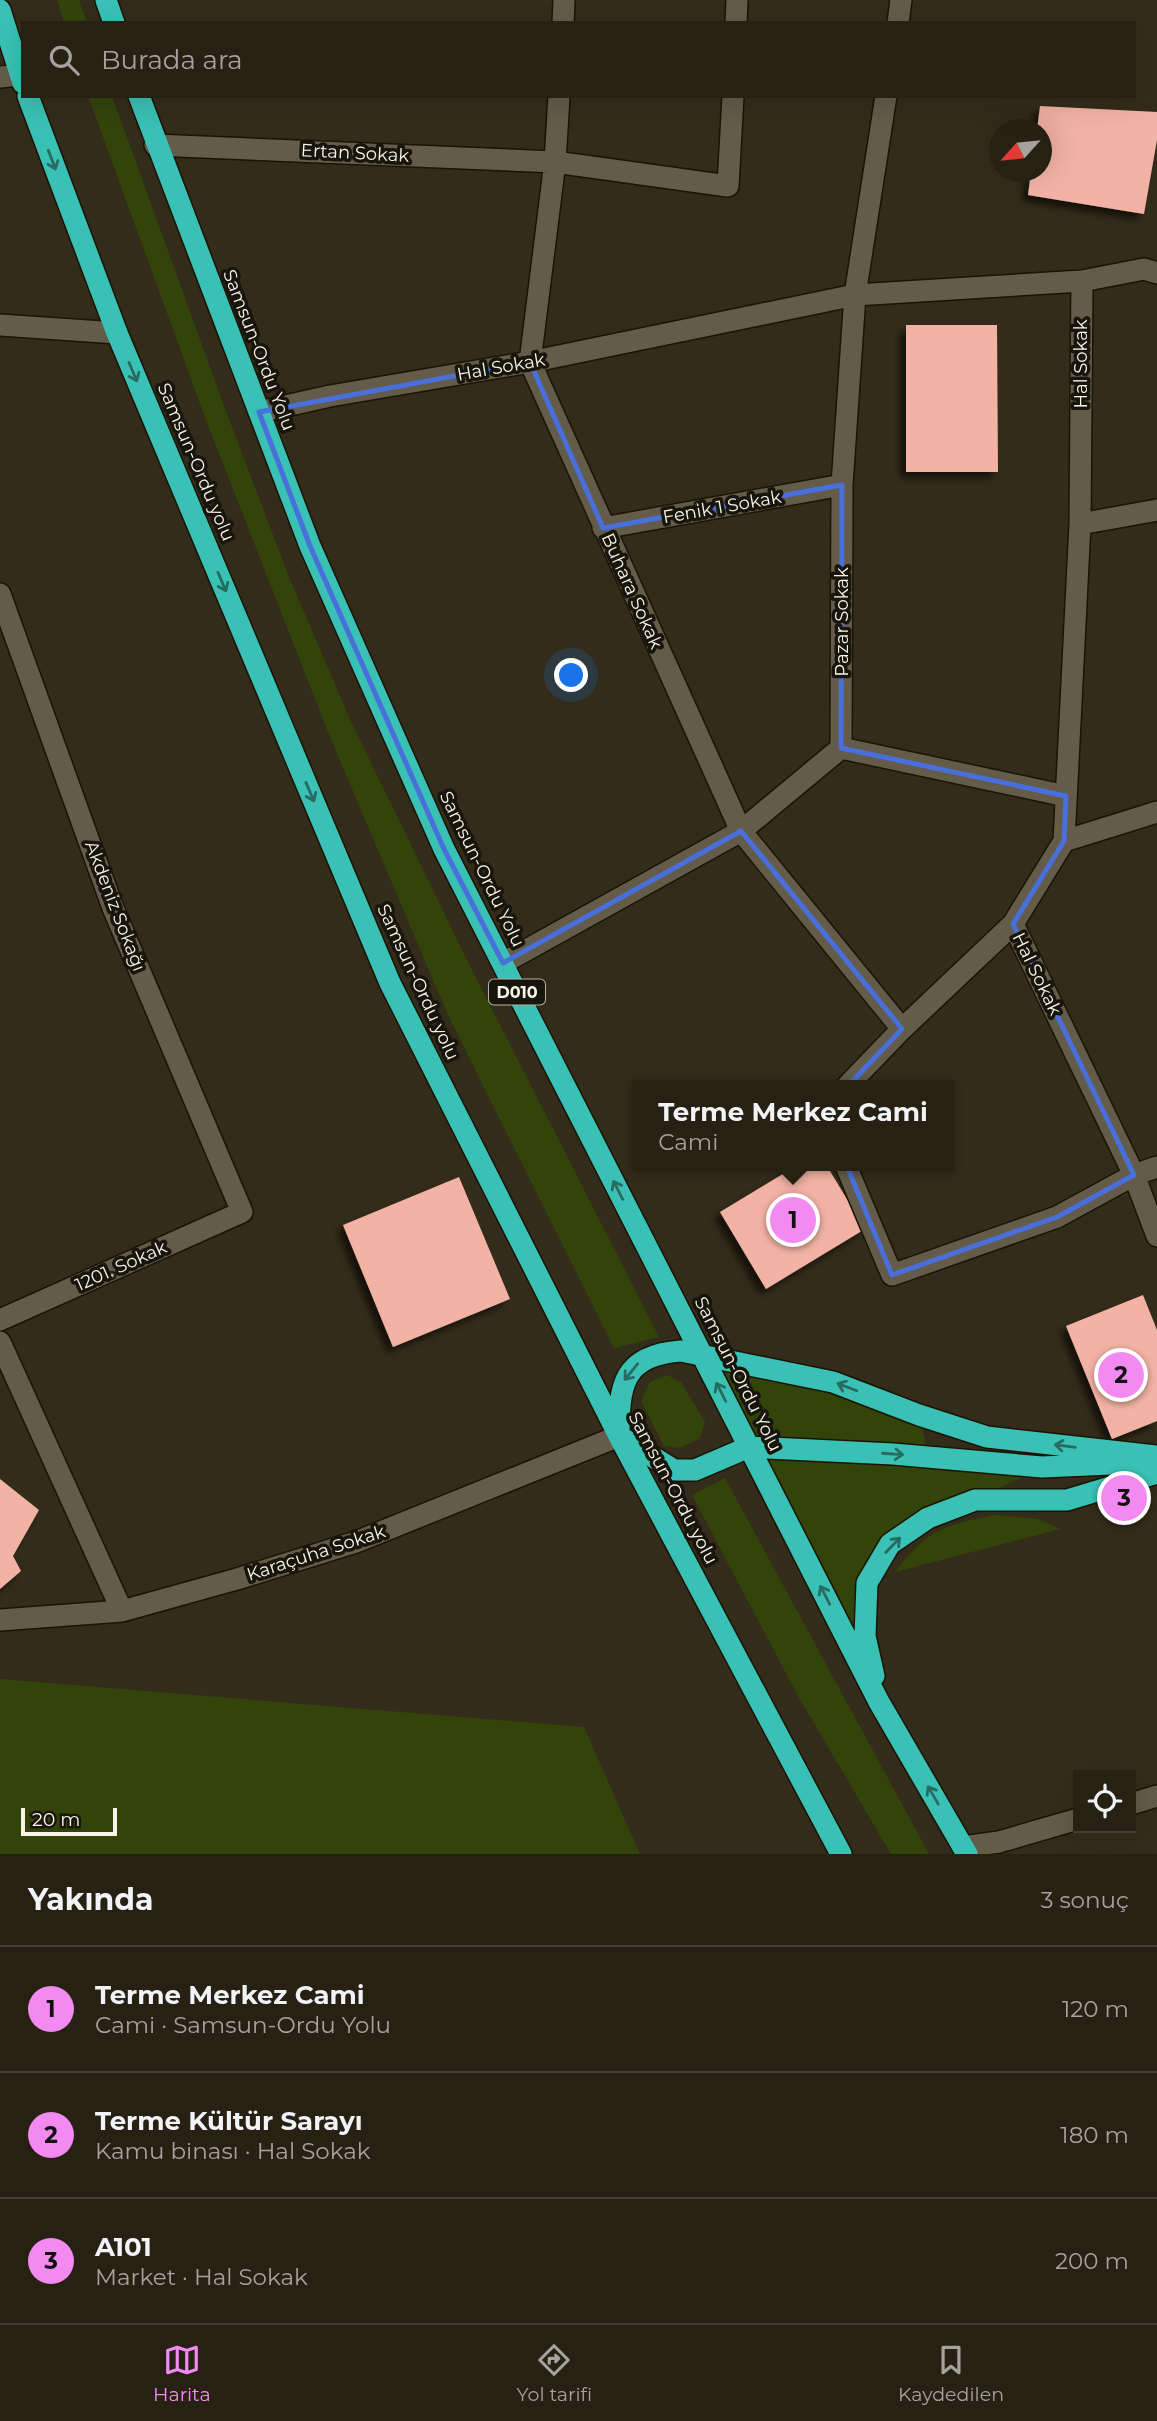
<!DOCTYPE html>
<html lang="tr">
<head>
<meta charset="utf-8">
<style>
  body { margin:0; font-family:Montserrat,sans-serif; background:#2f291d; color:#f1f3f6 }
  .controls { position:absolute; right:21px; bottom:21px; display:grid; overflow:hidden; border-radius:0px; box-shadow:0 7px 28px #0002 }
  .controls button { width:63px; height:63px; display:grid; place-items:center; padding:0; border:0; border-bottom:2px solid #433e34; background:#272114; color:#f1f3f6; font:35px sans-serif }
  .compass { position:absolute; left:989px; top:119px; width:63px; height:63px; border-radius:50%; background:#272114; box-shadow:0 7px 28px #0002; rotate:243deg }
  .scale { position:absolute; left:21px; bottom:18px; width:96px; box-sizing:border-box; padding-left:7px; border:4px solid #f9f4e9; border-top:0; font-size:19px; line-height:24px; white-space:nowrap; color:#f9f4e9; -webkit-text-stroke:5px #18150d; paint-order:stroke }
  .you { position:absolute; left:572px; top:676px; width:24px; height:24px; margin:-18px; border:5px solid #fff; border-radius:50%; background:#1a73e8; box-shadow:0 0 0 10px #1a73e833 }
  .badge { display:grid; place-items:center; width:46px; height:46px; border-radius:50%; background:#f38af2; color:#111; font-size:23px; font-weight:700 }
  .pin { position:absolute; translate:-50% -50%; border:4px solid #fff; box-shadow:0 2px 7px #0006 }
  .popup { position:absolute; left:632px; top:1080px; width:322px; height:91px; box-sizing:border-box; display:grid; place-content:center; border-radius:0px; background:#272114; filter:drop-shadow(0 2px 5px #0005); font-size:23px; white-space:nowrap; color:#a4a3a0 }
  .popup b { font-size:26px; color:#f1f3f6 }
  .popup::after { content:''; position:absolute; left:50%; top:100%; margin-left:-14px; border:14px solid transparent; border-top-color:#272114 }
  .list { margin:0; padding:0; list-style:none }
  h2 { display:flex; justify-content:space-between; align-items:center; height:91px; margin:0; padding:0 28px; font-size:30px }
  h2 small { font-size:23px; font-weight:400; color:#a4a3a0 }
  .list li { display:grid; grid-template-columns:46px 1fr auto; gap:21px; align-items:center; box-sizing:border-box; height:126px; padding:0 28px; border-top:2px solid #433e34 }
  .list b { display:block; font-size:26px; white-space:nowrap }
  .list p { margin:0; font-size:23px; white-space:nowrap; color:#a4a3a0 }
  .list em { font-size:23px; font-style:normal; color:#a4a3a0 }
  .icon { flex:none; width:38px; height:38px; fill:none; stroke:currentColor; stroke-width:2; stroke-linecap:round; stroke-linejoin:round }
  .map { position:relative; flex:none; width:1157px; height:1854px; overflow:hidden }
  .search { position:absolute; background:#272114; box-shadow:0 7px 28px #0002; left:21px; right:21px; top:21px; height:77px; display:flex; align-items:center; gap:18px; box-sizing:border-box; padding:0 24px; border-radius:0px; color:#a4a3a0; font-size:26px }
  .sheet { height:469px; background:#272114 }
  nav { display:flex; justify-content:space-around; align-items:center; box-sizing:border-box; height:98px; border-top:2px solid #433e34; background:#272114; font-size:19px; color:#a4a3a0 }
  nav a { display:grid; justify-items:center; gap:4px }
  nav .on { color:#f38af2 }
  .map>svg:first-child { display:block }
  .green { fill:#33440b }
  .building { fill:#f2b3a5; filter:url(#shadow) }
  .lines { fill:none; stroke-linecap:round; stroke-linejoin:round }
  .minor-casing { stroke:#1b1404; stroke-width:24 }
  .highway-casing { stroke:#1b1404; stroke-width:24 }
  .minor { stroke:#645b48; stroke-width:21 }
  .highway { stroke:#39c1b5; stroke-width:21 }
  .oneway { stroke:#286b61 }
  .marked { fill:none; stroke:#496fdb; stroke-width:5; stroke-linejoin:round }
  .labels { text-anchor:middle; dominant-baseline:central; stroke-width:7; stroke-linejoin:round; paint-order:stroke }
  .shield { fill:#18150d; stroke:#b6b1a7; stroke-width:2 }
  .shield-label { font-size:16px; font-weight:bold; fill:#f9f4e9 }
  .street-label { font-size:18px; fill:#f9f4e9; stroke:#18150d }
</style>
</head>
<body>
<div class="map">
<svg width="1157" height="1854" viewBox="0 0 1157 1854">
  <defs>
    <filter id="shadow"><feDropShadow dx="-6" dy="6" stdDeviation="3.5" flood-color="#0009"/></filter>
  </defs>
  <rect width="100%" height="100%" fill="#342c1a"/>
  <path class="green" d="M57,0H79L87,23H64Z
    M88,96H112L224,406L289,577L352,724L469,964L659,1337L614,1348L447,1013L328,732L206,420Z
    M702,1355L919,1415L929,1457L1042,1467L975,1500L928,1518L867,1583L879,1702Z
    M667,1375L681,1382L705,1422L700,1438L680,1448L664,1446L641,1401L650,1382Z
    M725,1478L929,1854H891L798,1696L692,1495Z
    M996,1515L1038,1519L1060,1529L895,1572C928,1529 944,1525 996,1515Z
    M0,1679L584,1727L640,1854H0Z"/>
  <path class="building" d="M1040,106L1157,112V140L1144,214L1028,195L1031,172H1042V130H1037Z
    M906,325H997L998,472H906Z
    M796,1166H827L865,1229L766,1289L720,1212Z
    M459,1177L510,1299L393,1347L343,1225Z
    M1143,1295L1157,1330V1421L1112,1439L1066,1326Z
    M0,1479L39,1510L13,1556L21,1571L0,1589Z"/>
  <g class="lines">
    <g class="minor-casing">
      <path id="minor" d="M563,23L564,0
        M736,23L737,0
        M898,23L901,0
        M0,77L20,75
        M559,96L555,162L530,362L741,831L902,1029
        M155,145L555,162L728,186L733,96
        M1082,281L1144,269L1157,273
        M0,325L117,333
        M259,412L330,396L530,362L855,295L1082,281L1080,524L1064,841L1013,924L1134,1175L1157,1236
        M1080,524L1157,510
        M603,528L842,485
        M0,594L113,908L242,1212L0,1320
        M841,748L1066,796
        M1064,841L1157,812
        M503,963L741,831L841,748L842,485L855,295L886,96
        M848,1085L902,1029L1013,924
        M846,1166L892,1275L1057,1217L1134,1175L1157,1167
        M0,1342L122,1611
        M0,1620L122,1611L237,1579L356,1542L619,1436
        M1131,1804L1157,1796
        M963,1847L999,1842L1078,1819"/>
    </g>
    <g class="highway-casing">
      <path id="highway" d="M106,0L114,23
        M0,10L23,83
        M28,96L117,333L390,983L619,1436L841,1854
        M139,96L310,546L444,849L879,1702L967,1854
        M1157,1456L987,1437L919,1415L833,1382L681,1351C622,1355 619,1386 619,1436L674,1470H695L749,1447L893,1454L1042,1467L1157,1462
        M874,1676L865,1636L867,1583L890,1544L928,1518L975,1500H1067L1157,1473"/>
    </g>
    <use href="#minor" class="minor"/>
    <use href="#highway" class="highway"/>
  </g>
  <defs><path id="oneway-shaft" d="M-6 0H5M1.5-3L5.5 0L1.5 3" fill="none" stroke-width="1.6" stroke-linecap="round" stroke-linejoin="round" transform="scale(1.75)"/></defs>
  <g class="oneway">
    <use href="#oneway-shaft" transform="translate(52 160) rotate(69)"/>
    <use href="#oneway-shaft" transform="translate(133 372) rotate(67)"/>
    <use href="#oneway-shaft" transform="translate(222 582) rotate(67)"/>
    <use href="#oneway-shaft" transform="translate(310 792) rotate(67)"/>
    <use href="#oneway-shaft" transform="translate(618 1190) rotate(-117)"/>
    <use href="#oneway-shaft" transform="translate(631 1372) rotate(129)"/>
    <use href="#oneway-shaft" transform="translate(847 1387) rotate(-159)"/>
    <use href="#oneway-shaft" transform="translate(721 1392) rotate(-117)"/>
    <use href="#oneway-shaft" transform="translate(1065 1446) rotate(-173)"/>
    <use href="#oneway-shaft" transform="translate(893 1454) rotate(4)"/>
    <use href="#oneway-shaft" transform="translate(893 1545) rotate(-46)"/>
    <use href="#oneway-shaft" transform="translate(825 1595) rotate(-117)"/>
    <use href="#oneway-shaft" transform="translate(933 1795) rotate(-120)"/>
  </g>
  <path class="marked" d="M530,362L603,528L842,485L841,748L1066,796L1064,841L1013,924L1134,1175L1057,1217L892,1275L824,1111L902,1029L741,831L503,963L444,849L310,546L259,412Z"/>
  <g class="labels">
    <rect class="shield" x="489" y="979.5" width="56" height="25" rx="5"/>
    <g class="shield-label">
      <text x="517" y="992">D010</text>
    </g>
    <g class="street-label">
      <text transform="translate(355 153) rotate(3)">Ertan Sokak</text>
      <text transform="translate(259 350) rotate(69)">Samsun-Ordu Yolu</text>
      <text transform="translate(1081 364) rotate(-90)">Hal Sokak</text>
      <text transform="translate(501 367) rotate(-10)">Hal Sokak</text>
      <text transform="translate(196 462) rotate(67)">Samsun-Ordu yolu</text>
      <text transform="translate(722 507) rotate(-10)">Fenik 1 Sokak</text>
      <text transform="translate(632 591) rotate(66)">Buhara Sokak</text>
      <text transform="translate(842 622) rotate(-90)">Pazar Sokak</text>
      <text transform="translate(482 869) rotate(64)">Samsun-Ordu Yolu</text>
      <text transform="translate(115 906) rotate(69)">Akdeniz Sokağı</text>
      <text transform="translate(1037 974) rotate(64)">Hal Sokak</text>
      <text transform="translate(418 982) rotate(65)">Samsun-Ordu yolu</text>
      <text transform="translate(121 1266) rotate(-24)">1201. Sokak</text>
      <text transform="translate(738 1374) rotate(63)">Samsun-Ordu Yolu</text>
      <text transform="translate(673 1488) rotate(62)">Samsun-Ordu yolu</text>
      <text transform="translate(316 1553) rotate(-18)">Karaçuha Sokak</text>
    </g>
  </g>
</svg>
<div class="controls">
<button><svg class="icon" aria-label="locate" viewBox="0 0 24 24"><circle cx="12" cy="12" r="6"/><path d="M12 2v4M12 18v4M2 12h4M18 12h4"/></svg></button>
</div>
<svg class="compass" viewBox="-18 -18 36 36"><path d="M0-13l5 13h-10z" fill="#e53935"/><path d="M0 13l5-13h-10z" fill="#a4a3a0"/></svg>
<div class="scale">20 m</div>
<div class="you"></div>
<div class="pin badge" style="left:793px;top:1220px">1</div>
<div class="popup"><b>Terme Merkez Cami</b>Cami</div>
<div class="pin badge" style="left:1121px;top:1375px">2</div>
<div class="pin badge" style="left:1124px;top:1498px">3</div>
<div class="search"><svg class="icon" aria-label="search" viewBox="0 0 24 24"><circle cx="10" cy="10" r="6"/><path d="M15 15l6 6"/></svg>Burada ara</div>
</div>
<section class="sheet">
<h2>Yakında<small>3 sonuç</small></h2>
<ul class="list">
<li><span class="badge">1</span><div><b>Terme Merkez Cami</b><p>Cami · Samsun-Ordu Yolu</p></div><em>120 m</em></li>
<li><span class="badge">2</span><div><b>Terme Kültür Sarayı</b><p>Kamu binası · Hal Sokak</p></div><em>180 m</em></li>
<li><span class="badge">3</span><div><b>A101</b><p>Market · Hal Sokak</p></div><em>200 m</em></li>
</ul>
</section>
<nav>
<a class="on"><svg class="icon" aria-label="map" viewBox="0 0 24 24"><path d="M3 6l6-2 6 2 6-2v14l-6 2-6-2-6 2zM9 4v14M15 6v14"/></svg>Harita</a>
<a><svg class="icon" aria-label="directions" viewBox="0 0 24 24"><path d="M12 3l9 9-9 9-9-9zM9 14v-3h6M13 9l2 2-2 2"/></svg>Yol tarifi</a>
<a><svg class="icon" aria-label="saved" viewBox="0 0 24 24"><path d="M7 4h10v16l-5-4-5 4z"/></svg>Kaydedilen</a>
</nav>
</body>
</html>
